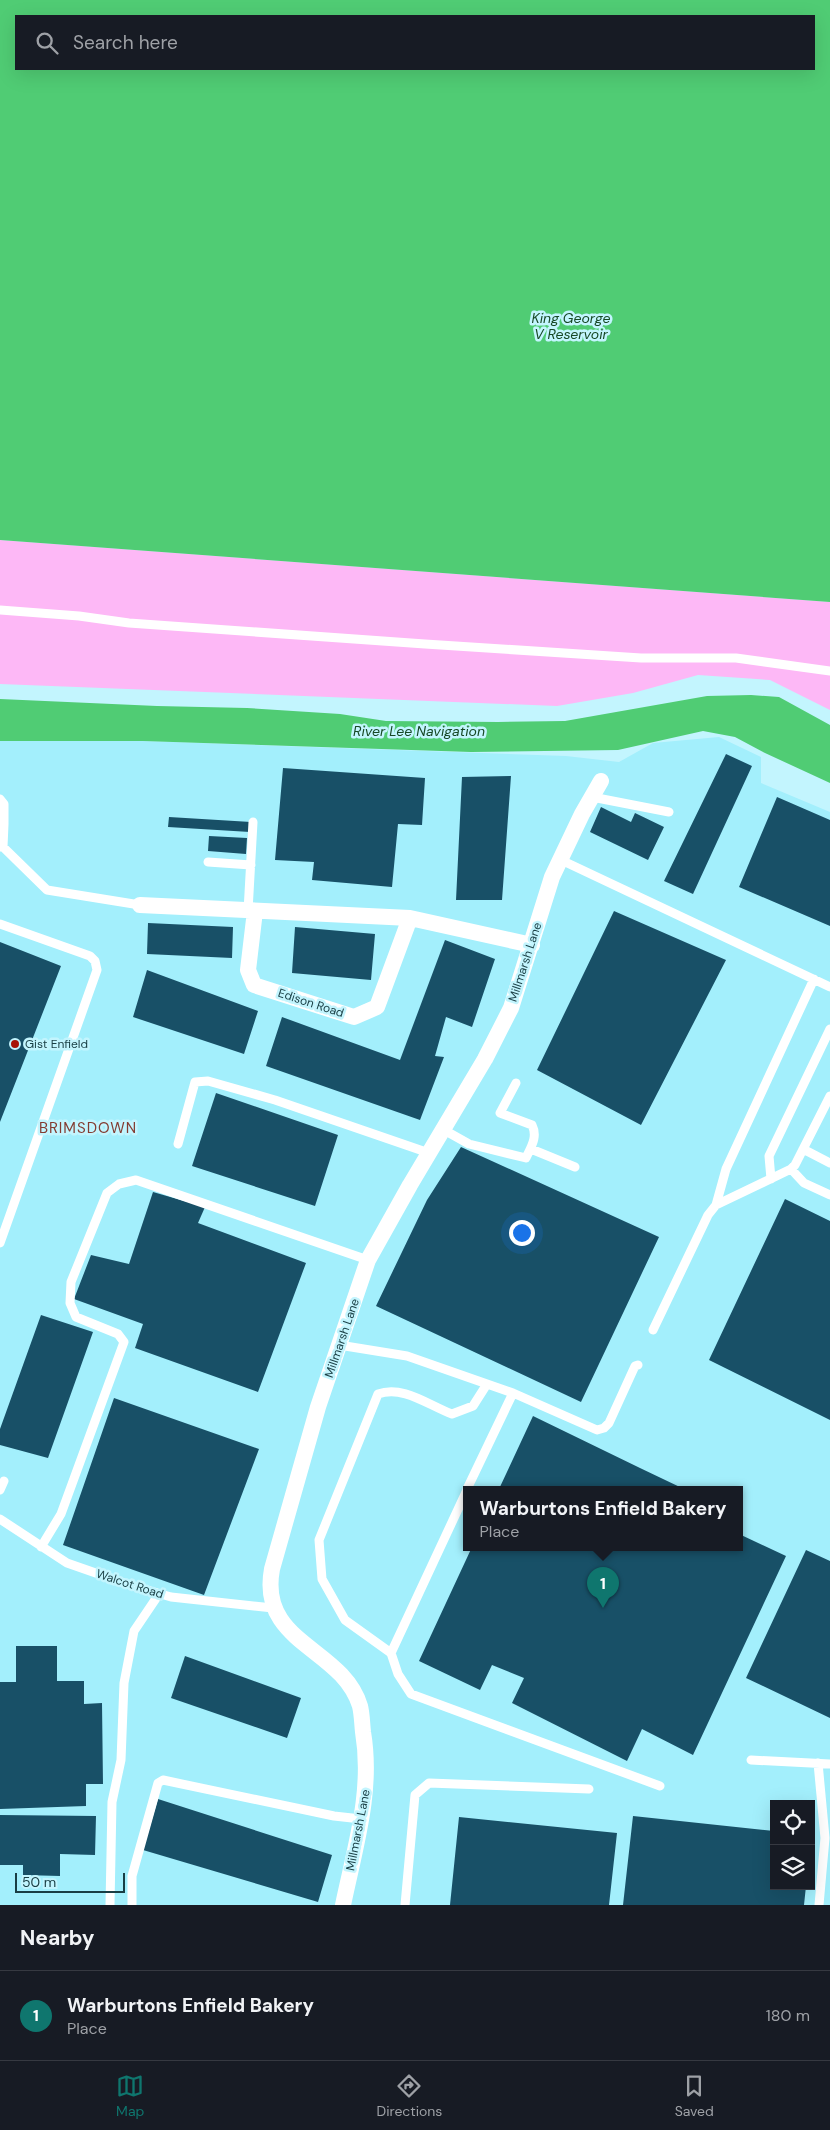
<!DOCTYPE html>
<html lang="en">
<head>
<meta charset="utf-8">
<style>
  body { margin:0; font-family:"DM Sans",sans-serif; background:#242831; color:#f1f3f6 }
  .controls { position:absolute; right:15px; bottom:15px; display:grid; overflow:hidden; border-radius:0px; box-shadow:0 5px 20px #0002 }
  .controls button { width:45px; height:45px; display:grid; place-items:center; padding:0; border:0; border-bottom:1px solid #363941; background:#171b24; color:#f1f3f6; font:25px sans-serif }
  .scale { position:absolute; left:15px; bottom:12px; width:110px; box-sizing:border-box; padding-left:5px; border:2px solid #193e44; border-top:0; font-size:14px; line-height:18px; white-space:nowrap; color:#193e44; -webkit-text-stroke:4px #c3f5fe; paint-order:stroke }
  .you { position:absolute; left:521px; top:1232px; width:18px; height:18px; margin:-12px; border:4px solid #fff; border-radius:50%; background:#1a73e8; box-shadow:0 0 0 8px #1a73e833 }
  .badge { display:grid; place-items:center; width:32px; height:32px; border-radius:50%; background:#0f766e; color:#fff; font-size:16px; font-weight:700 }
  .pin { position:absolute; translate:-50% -41px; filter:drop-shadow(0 1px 2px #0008) }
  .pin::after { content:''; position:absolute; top:26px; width:18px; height:15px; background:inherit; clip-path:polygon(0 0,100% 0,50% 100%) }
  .popup { position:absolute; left:463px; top:1486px; width:280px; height:65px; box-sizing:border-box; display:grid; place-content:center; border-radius:0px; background:#171b24; filter:drop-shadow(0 1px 4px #0005); font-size:16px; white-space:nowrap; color:#9ea1a6 }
  .popup b { font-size:19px; color:#f1f3f6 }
  .popup::after { content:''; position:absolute; left:50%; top:100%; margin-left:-10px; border:10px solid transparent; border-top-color:#171b24 }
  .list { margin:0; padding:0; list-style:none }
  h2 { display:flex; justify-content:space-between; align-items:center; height:65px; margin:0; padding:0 20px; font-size:21px }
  h2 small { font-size:16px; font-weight:400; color:#9ea1a6 }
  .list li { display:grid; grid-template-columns:32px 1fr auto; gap:15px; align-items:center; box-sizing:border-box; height:90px; padding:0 20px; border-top:1px solid #363941 }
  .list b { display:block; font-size:19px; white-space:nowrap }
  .list p { margin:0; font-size:16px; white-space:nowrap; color:#9ea1a6 }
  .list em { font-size:16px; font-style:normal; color:#9ea1a6 }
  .icon { flex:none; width:28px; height:28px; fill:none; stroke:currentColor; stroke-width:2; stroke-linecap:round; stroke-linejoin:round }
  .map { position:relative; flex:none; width:830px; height:1905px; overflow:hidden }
  .search { position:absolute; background:#171b24; box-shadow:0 5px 20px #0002; left:15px; right:15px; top:15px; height:55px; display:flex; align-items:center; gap:12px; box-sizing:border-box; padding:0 18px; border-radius:0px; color:#9ea1a6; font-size:19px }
  .sheet { height:155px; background:#171b24 }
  nav { display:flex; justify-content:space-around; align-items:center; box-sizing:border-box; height:70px; border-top:1px solid #363941; background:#171b24; font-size:14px; color:#9ea1a6 }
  nav a { display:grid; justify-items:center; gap:2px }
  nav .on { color:#0f766e }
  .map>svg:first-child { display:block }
  .built { fill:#a3effc; fill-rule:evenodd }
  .green { fill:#fdb8f6 }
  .water { fill:#50cc74; fill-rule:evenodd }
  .building { fill:#185067 }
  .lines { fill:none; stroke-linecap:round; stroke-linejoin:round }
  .lane { stroke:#fff; stroke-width:9 }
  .street { stroke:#fff; stroke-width:16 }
  .poi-dot { fill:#a71407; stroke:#c3f5fe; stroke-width:2 }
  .labels { text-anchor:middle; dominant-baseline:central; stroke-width:5; stroke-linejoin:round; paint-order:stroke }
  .street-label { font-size:12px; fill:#193e44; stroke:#c3f5fe }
  .poi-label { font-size:12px; fill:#193e44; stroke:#c3f5fe; text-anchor:start }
  .water-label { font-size:14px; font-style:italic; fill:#174825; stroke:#c3f5fe }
  .quarter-label { font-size:15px; letter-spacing:1px; fill:#833c32; stroke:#c3f5fe }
</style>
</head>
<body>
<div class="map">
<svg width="830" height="1905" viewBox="0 0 830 1905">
  <rect width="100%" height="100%" fill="#c3f5fe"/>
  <path class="built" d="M719,737L761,757V783L830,812V1905H0V741H143L566,756L619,762L653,743ZM467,1489H739V1547H467ZM774,1804H811V1886H774Z"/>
  <path class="green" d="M0,540L830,602V710L770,680L698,675L633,693L557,706L0,684Z"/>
  <path class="water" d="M0,0H830V602L0,540ZM16,16H814V69H16Z
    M751,695L779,697L830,725V783L765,753L735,737L703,731L618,750L471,752L143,741H0V699L157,706L247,708L340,714L386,721L498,722L565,721L707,696Z"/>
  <path class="building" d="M726,754L752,766L693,894L664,881Z
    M283,768L425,778L422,825L398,824L392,887L312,880L314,862L275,860Z
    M511,776L502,900H456L462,777Z
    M777,797L830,820V926L739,887Z
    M601,807L631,822L635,813L664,827L648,860L590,832Z
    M169,817L251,822L250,832L168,827Z
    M209,836L247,838L246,854L208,851Z
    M614,911L726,960L641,1125L537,1070Z
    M148,923L233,927L232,958L147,954Z
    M295,927L375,934L371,980L292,973Z
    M445,940L495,959L472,1027L446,1017L435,1056L444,1057L420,1120L266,1066L282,1017L400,1060Z
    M0,942L61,966L0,1122Z
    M147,970L258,1011L244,1054L133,1017Z
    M216,1093L338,1135L315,1206L192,1166Z
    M461,1147L659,1237L581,1402L376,1306L427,1200Z
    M153,1192L205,1207L198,1223L306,1263L258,1392L135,1348L143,1324L74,1299L91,1255L129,1264Z
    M785,1199L830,1221V1420L709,1360Z
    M41,1315L93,1332L48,1458L0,1445V1429Z
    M114,1398L259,1449L204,1595L63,1545Z
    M533,1416L640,1468L684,1489H499Z
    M739,1534L786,1556L693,1755L642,1729L627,1761L512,1703L524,1678L492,1665L480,1690L419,1661L472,1547H739Z
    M806,1550L830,1561V1718L746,1678Z
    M16,1646H57V1681H84V1704L102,1703L103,1784H86V1806L0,1809V1682H16Z
    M185,1656L301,1698L287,1738L171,1698Z
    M158,1799L332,1855L318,1902L143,1850Z
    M0,1815L96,1816L95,1855L60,1854V1876L23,1875V1865H0Z
    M633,1816L774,1831V1886H806L804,1905H623Z
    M459,1817L617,1833L609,1905H450Z"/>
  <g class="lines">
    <path class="lane" d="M0,610L79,616L129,623L425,644L641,658H736L830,671
      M592,797L669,812
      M0,799L4,804V824L0,823
      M0,847H3L47,890L140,905
      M3,847L4,824
      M561,860L830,987
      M208,862L251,865
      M248,911L253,822
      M0,924L90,956L95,961L97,970L0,1243
      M444,1130L469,1144L526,1158C531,1147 538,1137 532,1125L500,1113L516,1083
      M178,1144L195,1082L208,1081L275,1100L429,1153
      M531,1149L575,1167
      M803,1149L830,1163
      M791,1169L804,1183L830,1195
      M771,1179L769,1156L830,1029
      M716,1205L726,1169L814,979
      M653,1330L708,1215L716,1205L791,1169L795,1165L830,1096
      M339,1345L407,1356L513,1393L597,1430L604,1428L609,1423L635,1366L638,1365
      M467,1489L513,1393
      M0,1490L4,1481
      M467,1490L391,1653L398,1674L411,1694L660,1786
      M0,1519L67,1563L130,1585L171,1597L273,1608
      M41,1547L61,1514L124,1342L118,1334L76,1317L70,1303L71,1282L107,1193L119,1184L136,1180L368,1260
      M391,1653L345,1620L322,1579L319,1540L378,1394C403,1385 428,1405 452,1414L473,1406L487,1384
      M751,1760L830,1764
      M818,1763L825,1838L819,1905
      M110,1905L112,1802L121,1760L124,1683L134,1631L159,1594
      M132,1905V1876L158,1783L163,1780L334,1816L361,1819
      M405,1905L415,1795L429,1783L589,1789"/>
    <path class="street" d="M140,905L410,918L532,945
      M255,911L248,970L254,985L354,1017L377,1007L410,918
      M343,1905C355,1847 373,1791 363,1732C362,1723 362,1714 360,1706C342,1647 258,1644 272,1569L318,1407L368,1260L410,1185L485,1059L511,1008L552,877L582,814L601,781"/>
  </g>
  <circle class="poi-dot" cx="15" cy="1044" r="5"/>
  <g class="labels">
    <g class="street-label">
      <text transform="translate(525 962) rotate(-72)">Millmarsh Lane</text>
      <text transform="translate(311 1003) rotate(18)">Edison Road</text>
      <text transform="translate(342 1338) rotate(-71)">Millmarsh Lane</text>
      <text transform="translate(130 1584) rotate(18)">Walcot Road</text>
      <text transform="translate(358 1830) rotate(-79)">Millmarsh Lane</text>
    </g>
    <g class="poi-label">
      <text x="25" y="1044">Gist Enfield</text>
    </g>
    <g class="water-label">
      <text x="571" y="318">King George<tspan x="571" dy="16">V Reservoir</tspan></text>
      <text x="419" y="731">River Lee Navigation</text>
    </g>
    <g class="quarter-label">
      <text x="88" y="1128">BRIMSDOWN</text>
    </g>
  </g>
</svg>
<div class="controls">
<button><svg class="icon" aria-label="locate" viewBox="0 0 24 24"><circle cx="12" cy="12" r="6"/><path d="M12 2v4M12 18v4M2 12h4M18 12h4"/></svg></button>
<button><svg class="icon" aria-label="layers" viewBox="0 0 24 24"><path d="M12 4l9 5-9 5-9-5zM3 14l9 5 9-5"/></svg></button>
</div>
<div class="scale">50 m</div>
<div class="you"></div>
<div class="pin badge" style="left:603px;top:1608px">1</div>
<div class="popup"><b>Warburtons Enfield Bakery</b>Place</div>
<div class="search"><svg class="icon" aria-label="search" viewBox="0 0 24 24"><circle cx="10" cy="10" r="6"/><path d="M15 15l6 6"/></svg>Search here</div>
</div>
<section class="sheet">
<h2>Nearby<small></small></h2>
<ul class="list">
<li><span class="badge">1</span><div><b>Warburtons Enfield Bakery</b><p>Place</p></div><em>180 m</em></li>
</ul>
</section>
<nav>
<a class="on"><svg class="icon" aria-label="map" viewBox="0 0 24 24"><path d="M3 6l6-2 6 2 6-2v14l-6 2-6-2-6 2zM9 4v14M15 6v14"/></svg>Map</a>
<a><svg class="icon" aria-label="directions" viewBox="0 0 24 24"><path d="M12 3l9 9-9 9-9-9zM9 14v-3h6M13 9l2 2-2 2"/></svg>Directions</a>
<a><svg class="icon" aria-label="saved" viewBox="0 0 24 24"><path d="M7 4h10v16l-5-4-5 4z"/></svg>Saved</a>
</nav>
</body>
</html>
